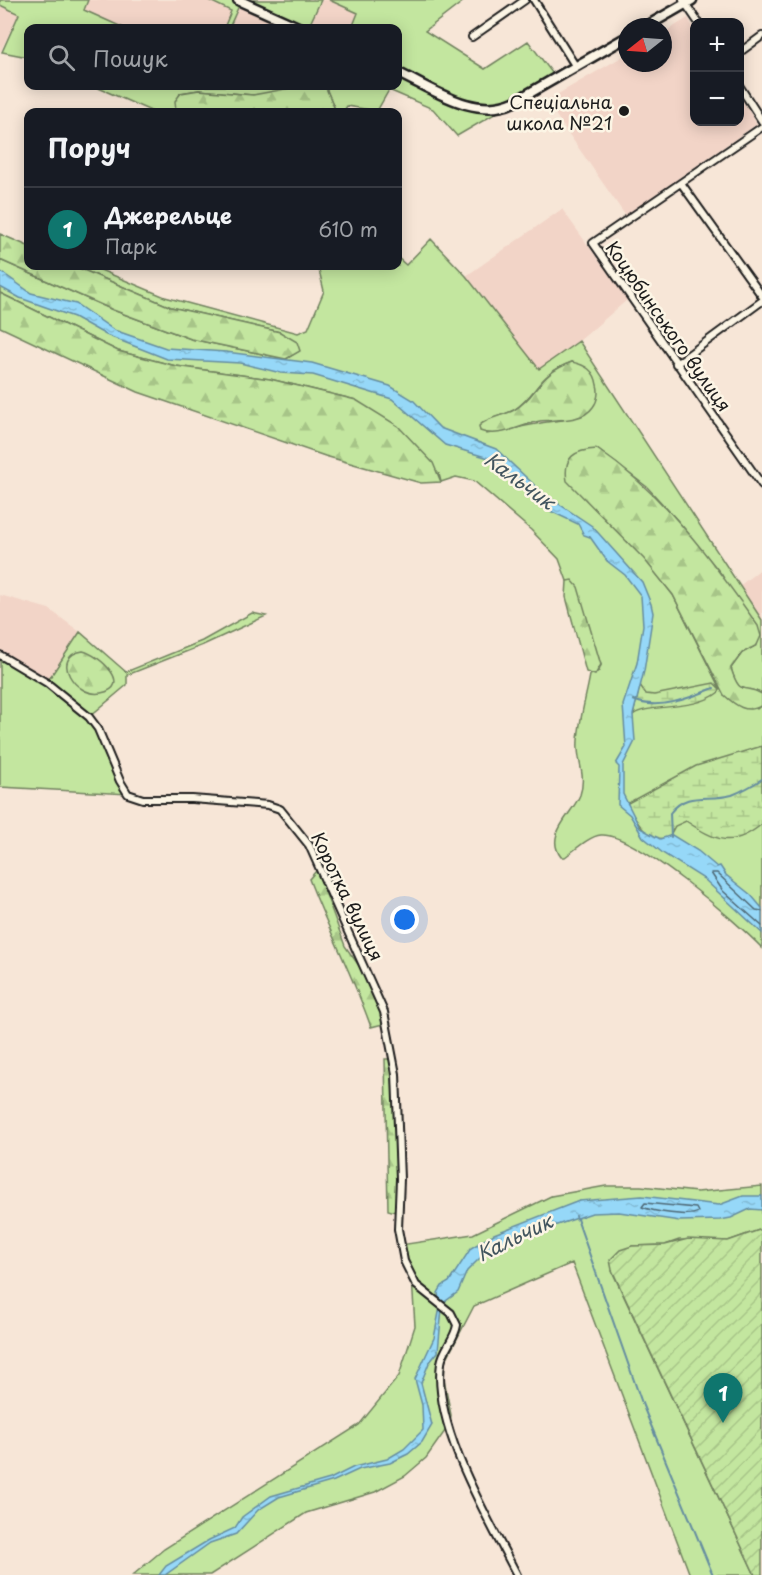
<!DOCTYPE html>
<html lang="uk">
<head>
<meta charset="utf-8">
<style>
  body { margin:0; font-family:"Playpen Sans",sans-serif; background:#242831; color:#f1f3f6 }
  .controls { position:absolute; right:18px; top:18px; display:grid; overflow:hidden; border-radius:12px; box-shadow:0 3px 15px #0003 }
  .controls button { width:54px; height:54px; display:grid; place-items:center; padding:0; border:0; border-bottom:2px solid #363941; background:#171b24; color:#f1f3f6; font:30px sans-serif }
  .compass { position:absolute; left:618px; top:18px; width:54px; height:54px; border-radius:50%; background:#171b24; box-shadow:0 3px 15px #0003; rotate:253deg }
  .you { position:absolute; left:405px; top:920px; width:21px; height:21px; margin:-15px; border:4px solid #fff; border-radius:50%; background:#1a73e8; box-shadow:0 0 0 9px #1a73e833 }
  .badge { display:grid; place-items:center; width:39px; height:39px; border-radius:50%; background:#0f766e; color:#fff; font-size:20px; font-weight:700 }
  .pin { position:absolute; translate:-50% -50px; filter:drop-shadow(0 2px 3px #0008) }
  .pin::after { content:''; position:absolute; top:32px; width:21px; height:18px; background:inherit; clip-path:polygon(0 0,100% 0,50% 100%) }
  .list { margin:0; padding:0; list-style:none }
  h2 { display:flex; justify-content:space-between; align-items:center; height:78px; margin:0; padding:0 24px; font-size:26px }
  h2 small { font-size:20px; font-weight:400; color:#9ea1a6 }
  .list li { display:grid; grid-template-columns:39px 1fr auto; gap:18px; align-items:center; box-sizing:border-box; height:84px; padding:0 24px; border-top:2px solid #363941 }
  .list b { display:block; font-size:22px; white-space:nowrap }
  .list p { margin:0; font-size:20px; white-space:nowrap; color:#9ea1a6 }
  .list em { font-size:20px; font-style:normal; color:#9ea1a6 }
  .icon { flex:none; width:33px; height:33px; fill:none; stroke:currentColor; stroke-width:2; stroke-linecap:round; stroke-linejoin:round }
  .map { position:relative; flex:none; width:762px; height:1575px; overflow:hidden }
  .search { position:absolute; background:#171b24; box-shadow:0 3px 15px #0003; left:24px; top:24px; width:378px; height:66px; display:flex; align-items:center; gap:15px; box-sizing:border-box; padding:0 21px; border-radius:12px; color:#9ea1a6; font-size:22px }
  .panel { position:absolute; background:#171b24; box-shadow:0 3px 15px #0003; left:24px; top:108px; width:378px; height:162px; border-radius:12px }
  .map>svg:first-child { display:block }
  .built { fill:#f2d4c7 }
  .grass { fill:#c3e69f; stroke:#70815e; stroke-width:1.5; fill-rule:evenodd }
  .forest { fill:url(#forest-firs); stroke:#70815e; stroke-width:1.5 }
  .wetland { fill:url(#wetland-marsh); stroke:#70815e; stroke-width:1.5 }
  .garden { fill:url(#garden-furrows); stroke:#70815e; stroke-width:1.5 }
  .water { fill:url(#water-ripples); stroke:#658da0; stroke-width:1.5 }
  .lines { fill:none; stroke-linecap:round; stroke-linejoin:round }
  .shore { stroke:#4d6774; stroke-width:1.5 }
  .stream { stroke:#658da0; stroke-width:2 }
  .minor-casing { stroke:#1c1c1c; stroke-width:10 }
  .secondary-casing { stroke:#1c1c1c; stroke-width:13 }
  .minor { stroke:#fcf5e5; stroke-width:6 }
  .secondary { stroke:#fcf5e5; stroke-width:8 }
  .poi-dot { fill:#1c1c1c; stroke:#fcf5e5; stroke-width:2 }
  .labels { text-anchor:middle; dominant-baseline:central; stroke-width:5; stroke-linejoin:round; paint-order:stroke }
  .poi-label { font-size:18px; fill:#1c1c1c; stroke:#fcf5e5; text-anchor:end }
  .street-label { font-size:18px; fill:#1c1c1c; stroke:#fcf5e5 }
  .water-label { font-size:20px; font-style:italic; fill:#41545e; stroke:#fcf5e5 }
</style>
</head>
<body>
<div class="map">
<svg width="762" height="1575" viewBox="0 0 762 1575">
  <defs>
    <pattern id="forest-firs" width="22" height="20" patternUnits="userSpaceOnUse" patternTransform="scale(1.5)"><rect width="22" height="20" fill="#c3e69f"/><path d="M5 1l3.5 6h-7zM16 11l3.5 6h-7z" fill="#a7c588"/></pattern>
    <pattern id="wetland-marsh" width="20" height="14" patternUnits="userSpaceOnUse" patternTransform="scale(1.5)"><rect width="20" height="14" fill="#c3e69f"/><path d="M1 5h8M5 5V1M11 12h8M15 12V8" fill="none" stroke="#a7c588"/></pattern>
    <pattern id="garden-furrows" width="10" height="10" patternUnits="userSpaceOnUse" patternTransform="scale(1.5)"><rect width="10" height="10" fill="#c3e69f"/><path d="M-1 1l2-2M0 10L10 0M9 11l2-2" fill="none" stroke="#a7c588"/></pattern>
    <pattern id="water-ripples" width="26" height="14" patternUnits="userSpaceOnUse" patternTransform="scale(1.5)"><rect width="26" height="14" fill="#96d8f8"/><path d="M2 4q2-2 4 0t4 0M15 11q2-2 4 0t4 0" fill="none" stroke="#81b9d4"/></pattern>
  </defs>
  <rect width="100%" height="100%" fill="#f7e6d7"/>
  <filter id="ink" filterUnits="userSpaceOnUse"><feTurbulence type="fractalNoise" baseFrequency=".0167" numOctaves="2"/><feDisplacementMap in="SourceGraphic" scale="12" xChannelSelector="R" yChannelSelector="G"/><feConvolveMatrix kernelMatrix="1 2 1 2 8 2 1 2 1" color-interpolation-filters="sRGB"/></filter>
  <g filter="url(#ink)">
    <path class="built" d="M88,0H208L232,11L224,28H124L84,10Z
      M321,0H329L358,13L352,28H308Z
      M241,1L280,19L273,28H229Z
      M0,5L19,14L0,52Z
      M688,18L694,28V122H740V97L757,124L625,215L546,101L627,54V63H663V33Z
      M562,209L627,300L579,341L540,370L466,276Z
      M762,568V620L738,587Z
      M0,595L49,609L80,632L47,683L0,655Z"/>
    <path class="grass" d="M0,0H88L84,10L124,28H28V57L2,52L19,14L0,5Z
      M208,0H321L308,28H273L280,20L241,1L229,28H224L231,11Z
      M329,0H465L425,31L485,69L528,41L556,78L457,136L433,109L389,90L377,111L347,106L343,112H330L334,107L326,89L252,95L199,90L180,93L176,110L179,112H153L94,86H398V28H352L358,13Z
      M431,239L466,276L539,369L579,341L762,620V694C744,683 739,698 731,668L742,653L757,645L722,575L678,521L647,487L597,449L645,559L673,595L718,685L724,695L757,709L762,705V948C738,923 634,832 601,835C589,836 575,850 565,857H561C544,834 572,815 580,795C586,777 579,766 578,749C576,731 587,694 590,675L599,671L601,665L572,581H567L559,559L531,530L474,481L456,477L441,482L439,474L356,400L270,379L176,366L118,351L0,293V260L113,310L191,339L286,359L299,351L280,332L171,307L74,266H91L165,297L298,333L308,329L324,291L318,266H398V258L406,265ZM572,362L563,420C536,422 512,430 486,434L483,422C493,418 505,415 514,410C539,393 536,375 572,362Z
      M252,613L266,616L203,645L127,675V685L89,717L128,794L0,787V655L47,682L80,632L126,672L202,641Z
      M606,1186H641L697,1192L762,1186V1229L728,1241L679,1240L665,1245L632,1246L612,1271L755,1575H690L572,1263L474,1306L445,1362L444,1379L451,1415L450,1424L426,1458L405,1476L375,1492L306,1513L210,1575H133L164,1549L359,1425L399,1376L415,1326L412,1278L400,1245L473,1234L551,1196Z"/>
    <path class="forest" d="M301,86L326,88L334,107L330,112L176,111L175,101L181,93L199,90L253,95Z
      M0,234L28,246V266H74L171,307L280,332L297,342L300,351L286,359L191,339L113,310L0,260Z
      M0,293L118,351L176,366L270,379L356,400L398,426L433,463L441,482L421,483L325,456L138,392L0,327Z
      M572,362C585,365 595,370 597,385C599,391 598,401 593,407C582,423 556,419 540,421C522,424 499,439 480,431L479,426C487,417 503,416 514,410C539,395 536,375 572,362Z
      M597,449C665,495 712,560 758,626L761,636L757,645L742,653L731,668C740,698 744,683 762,694V705C747,715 735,705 724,695L673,595L644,559L567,481C563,457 574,450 597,449Z
      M572,580L578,587L601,665L595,675L586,672L566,597L567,581Z
      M83,651C100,655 134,687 101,693C75,698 49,656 83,651Z
      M317,870L345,946L367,977L378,1000L383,1024L371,1027C353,976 328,929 309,879Z
      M385,1059H393L399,1213L388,1210Z"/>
    <path class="wetland" d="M714,683L720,689L719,692C695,712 647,703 633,715L640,685L646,694L654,695Z
      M762,746V824C732,849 716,841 686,821L675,826L669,837C647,845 635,818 626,804L696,766Z"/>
    <path class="garden" d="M762,1229V1575H755L612,1270L610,1260L620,1250L632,1246L665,1245L688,1239L728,1241Z"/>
    <path class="water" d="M0,271L31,293L76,304L114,330L166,348L226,352L312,363L390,386L413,400L440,428L496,449L544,494L592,526L642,582L651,604L653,613L644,671L633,715L635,741L623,765V794L640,828L660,839L672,835L698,851L717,867L720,866L726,875L751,895L762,908V933L704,879L664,854L643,837L630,815L618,805L619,767L616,764L626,747L623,705L637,663L643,625L641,596L625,575L607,561L590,537L584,535L578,524L544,508L492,459L445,445L392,399L313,375L281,373L240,363L167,359L106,335L74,317L20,298L0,287Z
      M642,1196L719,1205L743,1196H762V1210L750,1209L731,1218L720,1220L680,1221L619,1212L592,1213L510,1241L484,1254L467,1271L458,1292L443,1303L439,1300L438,1293L442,1286L449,1282L471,1248L494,1234L579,1201Z
      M440,1307L442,1308L438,1352L429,1363L421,1383L432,1425L422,1442L408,1454L390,1463L360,1469L334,1481L279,1497L258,1510L236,1534L210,1543L165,1575H159L166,1566L209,1540L235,1528L242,1517L271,1496L330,1479L354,1467L387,1459L404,1449L423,1430L422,1405L415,1379L434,1338Z"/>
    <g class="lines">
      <path class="shore" d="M762,911L756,910L717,873H711L723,891L762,926
        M645,1203L696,1208L698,1212C689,1218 652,1211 642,1207Z"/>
      <path class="stream" d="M633,700C658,711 690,698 714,688
        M671,837L670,813C688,790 707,802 732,795C742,791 753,785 762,779
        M576,1216L643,1406L713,1575"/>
      <g class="minor-casing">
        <path id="minor" d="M534,0L576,67
          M683,0L698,22
          M472,37L525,0
          M740,52L762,36
          M740,87L762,121
          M762,127L593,243L762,485
          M681,183L762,296
          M676,364L762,301
          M0,655L47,683L89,717L98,729L120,781L128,794L143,799H192L268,805L280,809L309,845L384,1012L396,1074L400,1179L398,1229L404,1261L416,1285L451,1313L457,1325C455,1339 443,1349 441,1363C432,1426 489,1520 517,1575"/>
      </g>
      <g class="secondary-casing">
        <path id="secondary" d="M238,0L300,28
          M645,27L692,0
          M398,73C433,89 475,120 514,102L627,37"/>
      </g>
      <use href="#minor" class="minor"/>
      <use href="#secondary" class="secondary"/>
    </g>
  </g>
  <circle class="poi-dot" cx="624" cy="111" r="6"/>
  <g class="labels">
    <g class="poi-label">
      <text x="612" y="101">Спеціальна<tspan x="612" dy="21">школа №21</tspan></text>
    </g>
    <g class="street-label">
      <text transform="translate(669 326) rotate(55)">Коцюбинського вулиця</text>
      <text transform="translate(348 896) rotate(64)">Коротка вулиця</text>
    </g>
    <g class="water-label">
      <text transform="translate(520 480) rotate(36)">Кальчик</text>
      <text transform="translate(514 1237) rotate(-26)">Кальчик</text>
    </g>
  </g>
</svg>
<div class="controls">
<button>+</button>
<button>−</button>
</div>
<svg class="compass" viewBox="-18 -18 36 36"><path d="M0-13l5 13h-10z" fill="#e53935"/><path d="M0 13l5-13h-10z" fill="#9ea1a6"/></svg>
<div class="you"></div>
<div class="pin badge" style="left:723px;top:1423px">1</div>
<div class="search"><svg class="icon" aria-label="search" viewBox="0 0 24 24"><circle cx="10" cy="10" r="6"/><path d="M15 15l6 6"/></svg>Пошук</div>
<section class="panel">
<h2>Поруч<small></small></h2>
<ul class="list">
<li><span class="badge">1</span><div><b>Джерельце</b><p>Парк</p></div><em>610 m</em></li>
</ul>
</section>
</div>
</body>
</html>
